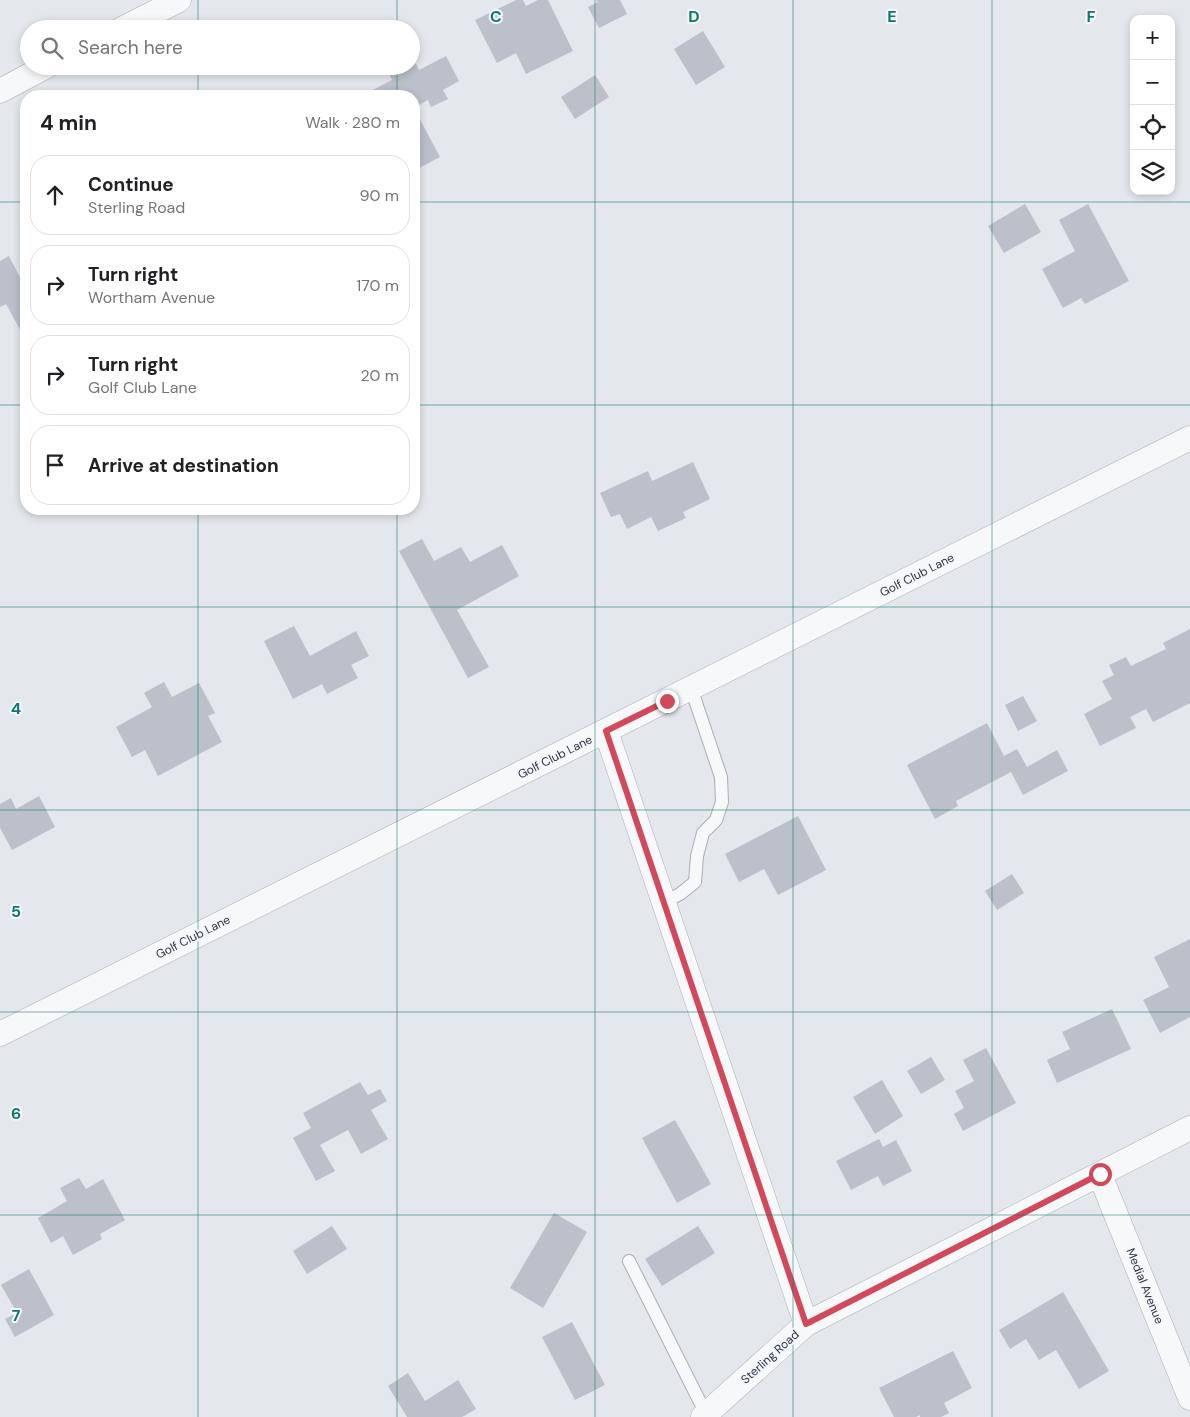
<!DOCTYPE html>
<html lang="en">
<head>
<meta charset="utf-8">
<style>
  body { margin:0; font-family:"DM Sans",sans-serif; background:#f2f2f2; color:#202124 }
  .controls { position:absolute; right:15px; top:15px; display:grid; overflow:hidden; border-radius:10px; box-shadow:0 2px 8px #0003 }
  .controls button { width:45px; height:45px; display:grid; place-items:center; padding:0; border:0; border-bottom:1px solid #e0e0e0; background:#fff; color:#202124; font:25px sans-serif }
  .stop { position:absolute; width:15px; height:15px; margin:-11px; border:4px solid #d1495b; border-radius:50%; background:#fff }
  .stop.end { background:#d1495b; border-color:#fff; box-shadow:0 1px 5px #0008 }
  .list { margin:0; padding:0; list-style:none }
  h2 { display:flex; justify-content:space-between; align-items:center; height:65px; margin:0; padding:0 20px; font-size:21px }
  h2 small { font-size:16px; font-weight:400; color:#757577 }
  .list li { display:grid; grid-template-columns:32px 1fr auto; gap:15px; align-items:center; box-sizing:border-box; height:80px; margin:0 10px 10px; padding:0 10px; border:1px solid #e0e0e0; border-radius:20px }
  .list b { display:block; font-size:19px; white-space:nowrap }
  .list p { margin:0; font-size:16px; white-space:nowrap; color:#757577 }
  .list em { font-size:16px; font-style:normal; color:#757577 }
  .icon { flex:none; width:28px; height:28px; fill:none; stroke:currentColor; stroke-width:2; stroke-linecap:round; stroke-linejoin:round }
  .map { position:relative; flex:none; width:1190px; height:1417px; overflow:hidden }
  .search { position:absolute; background:#fff; box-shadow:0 2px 8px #0003; left:20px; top:20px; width:400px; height:55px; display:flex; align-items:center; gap:12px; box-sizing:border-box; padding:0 18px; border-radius:28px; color:#757577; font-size:19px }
  .panel { position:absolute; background:#fff; box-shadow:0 2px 8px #0003; left:20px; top:90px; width:400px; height:425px; border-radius:20px }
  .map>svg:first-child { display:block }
  .building { fill:#bbc0ca }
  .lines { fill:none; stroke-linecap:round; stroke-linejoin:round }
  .lane-casing { stroke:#a9aeb7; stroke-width:14 }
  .street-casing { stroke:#a9aeb7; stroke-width:25 }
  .lane { stroke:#f7f8fa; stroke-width:12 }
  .street { stroke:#f7f8fa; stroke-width:24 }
  .route { stroke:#d1495b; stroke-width:6 }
  .grid { fill:none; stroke:#0f766e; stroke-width:1; stroke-opacity:0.55 }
  .labels { text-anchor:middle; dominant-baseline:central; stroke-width:4; stroke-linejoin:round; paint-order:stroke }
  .street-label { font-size:12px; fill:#2b3445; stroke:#f4f6f9 }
  .grid-label { font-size:16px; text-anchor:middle; font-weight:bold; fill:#0f766e; stroke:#f4f6f9; stroke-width:4; stroke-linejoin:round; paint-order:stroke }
</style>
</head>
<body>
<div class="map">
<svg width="1190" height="1417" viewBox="0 0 1190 1417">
  <rect width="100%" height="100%" fill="#e4e7ec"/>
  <path class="building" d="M516,0H523L526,6L538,0H548L573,51L526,74L516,53L497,63L475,20Z
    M596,0H620L627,14L599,28L588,7L598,2Z
    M703,31L725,67L696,85L674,49Z
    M411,55L419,70L446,56L459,81L443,90L448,99L431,107L428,100L414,108V96H371L369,92L392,80L386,67L411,66Z
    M595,75L609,97L575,119L561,97Z
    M414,108L440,157L414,171Z
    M1025,204L1041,232L1004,253L988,226Z
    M1088,204L1129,281L1085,304L1081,298L1063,308L1042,269L1075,251L1059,220Z
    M9,256L26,289V333L23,335L6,304L0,307V261Z
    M693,462L710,499L683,512L686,518L658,531L651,517L627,529L620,514L611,517L600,493L648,471L652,481Z
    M422,539L434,561L461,547L470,562L502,545L519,576L457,610L489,667L468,678L399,551Z
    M294,626L310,656L356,631L369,656L351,665L358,678L327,694L322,684L293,699L264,641Z
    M1190,629V703L1153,722L1146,709L1130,717L1136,728L1100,746L1084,714L1112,699L1102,681L1114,675L1109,665L1126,657L1131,666L1166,649L1163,643Z
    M164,682L172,697L199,683L215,713L208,716L222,742L158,776L145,750L132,757L116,727L152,707L144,693Z
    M1023,696L1037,721L1018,731L1005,705Z
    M987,723L1004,756L1017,749L1027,767L1057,750L1068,771L1023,795L1011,772L956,801L958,806L935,819L907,765Z
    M39,796L55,827L12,850L0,828V804L11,798L16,809Z
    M798,816L826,870L778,895L764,869L739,882L725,854Z
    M1012,874L1024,893L997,910L985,891Z
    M1190,939V1017L1160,1033L1143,1000L1169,987L1154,957Z
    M1112,1009L1131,1049L1057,1083L1047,1060L1070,1049L1062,1032Z
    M986,1048L1016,1103L963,1131L954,1114L964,1108L955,1091L974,1081L963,1060Z
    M931,1057L945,1080L921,1094L907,1071Z
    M882,1080L903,1116L875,1134L853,1097Z
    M360,1082L368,1095L380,1089L387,1101L371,1110L388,1139L361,1154L348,1130L320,1145L335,1171L316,1181L293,1138L311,1128L303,1113Z
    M675,1120L711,1184L677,1203L642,1138Z
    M879,1139L883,1147L896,1140L912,1171L883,1186L878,1176L851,1190L836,1161Z
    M79,1178L86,1189L103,1179L125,1220L100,1234L102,1239L73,1255L63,1236L51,1243L38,1218L67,1201L60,1188Z
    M554,1213L587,1232L543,1308L510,1288Z
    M332,1226L347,1249L307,1274L293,1251Z
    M698,1226L715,1253L662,1286L645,1259Z
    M29,1269L54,1315L15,1337L5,1319L17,1313L1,1285Z
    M1063,1292L1109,1371L1079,1389L1056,1350L1039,1360L1026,1339L1010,1349L999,1330Z
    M572,1322L605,1385L575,1400L542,1337Z
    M953,1351L972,1388L944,1403L949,1413L941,1417H920V1415L916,1417H894L879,1388Z
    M408,1373L425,1401L458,1380L476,1409L462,1417H407L388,1386Z"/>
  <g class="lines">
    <g class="lane-casing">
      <path id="lane" d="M664,902L680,894L695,882L697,856L703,833L716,820L722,802L721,777L691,688
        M629,1261L706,1414"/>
    </g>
    <g class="street-casing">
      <path id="street" d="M122,29L179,0
        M0,91L47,66
        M606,731L806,1324
        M0,1034L1190,438
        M1100,1175L1190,1398
        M703,1417L806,1324L1190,1128"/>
    </g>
    <use href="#lane" class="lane"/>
    <use href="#street" class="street"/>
  </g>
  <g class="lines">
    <path class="route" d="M667,701L606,731L806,1324L1100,1174"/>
  </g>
  <path class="grid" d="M198,0V29M397,0V29M595,0V1417M793,0V1417M992,0V1417M198,66V96M397,66V96M0,202H26M414,202H1190M0,405H26M414,405H1190M198,509V1417M397,509V1417M0,607H1190M0,810H1190M0,1012H1190M0,1215H1190"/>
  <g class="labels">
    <g class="street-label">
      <text transform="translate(917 575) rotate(-27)">Golf Club Lane</text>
      <text transform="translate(555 757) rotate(-27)">Golf Club Lane</text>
      <text transform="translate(193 937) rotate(-27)">Golf Club Lane</text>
      <text transform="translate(1145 1286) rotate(68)">Medial Avenue</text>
      <text transform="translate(770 1357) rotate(-42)">Sterling Road</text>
    </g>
  </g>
  <g class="grid-label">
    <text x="496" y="22">C</text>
    <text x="694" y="22">D</text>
    <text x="892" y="22">E</text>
    <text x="1091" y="22">F</text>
    <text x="16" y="714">4</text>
    <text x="16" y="917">5</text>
    <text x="16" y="1119">6</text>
    <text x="16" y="1321">7</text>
  </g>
</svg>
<div class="controls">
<button>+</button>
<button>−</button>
<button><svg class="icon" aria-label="locate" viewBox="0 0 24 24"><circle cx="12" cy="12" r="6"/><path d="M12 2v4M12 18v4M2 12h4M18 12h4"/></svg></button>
<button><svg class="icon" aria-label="layers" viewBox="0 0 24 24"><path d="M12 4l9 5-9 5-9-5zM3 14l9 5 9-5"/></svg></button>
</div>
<div class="stop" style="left:1100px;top:1174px"></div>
<div class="stop end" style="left:667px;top:701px"></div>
<div class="search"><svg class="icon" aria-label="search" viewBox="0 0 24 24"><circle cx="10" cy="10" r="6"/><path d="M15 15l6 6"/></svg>Search here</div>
<section class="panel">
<h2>4 min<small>Walk · 280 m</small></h2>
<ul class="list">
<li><svg class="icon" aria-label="ahead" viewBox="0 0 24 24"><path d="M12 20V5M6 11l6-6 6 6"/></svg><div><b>Continue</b><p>Sterling Road</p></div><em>90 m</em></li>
<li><svg class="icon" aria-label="right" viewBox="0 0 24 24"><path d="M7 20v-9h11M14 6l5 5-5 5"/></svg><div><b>Turn right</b><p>Wortham Avenue</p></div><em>170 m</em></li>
<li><svg class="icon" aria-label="right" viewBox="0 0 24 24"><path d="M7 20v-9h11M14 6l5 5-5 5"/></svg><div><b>Turn right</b><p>Golf Club Lane</p></div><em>20 m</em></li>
<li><svg class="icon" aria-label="arrive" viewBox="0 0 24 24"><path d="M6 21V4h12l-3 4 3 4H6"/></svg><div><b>Arrive at destination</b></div></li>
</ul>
</section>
</div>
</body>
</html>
